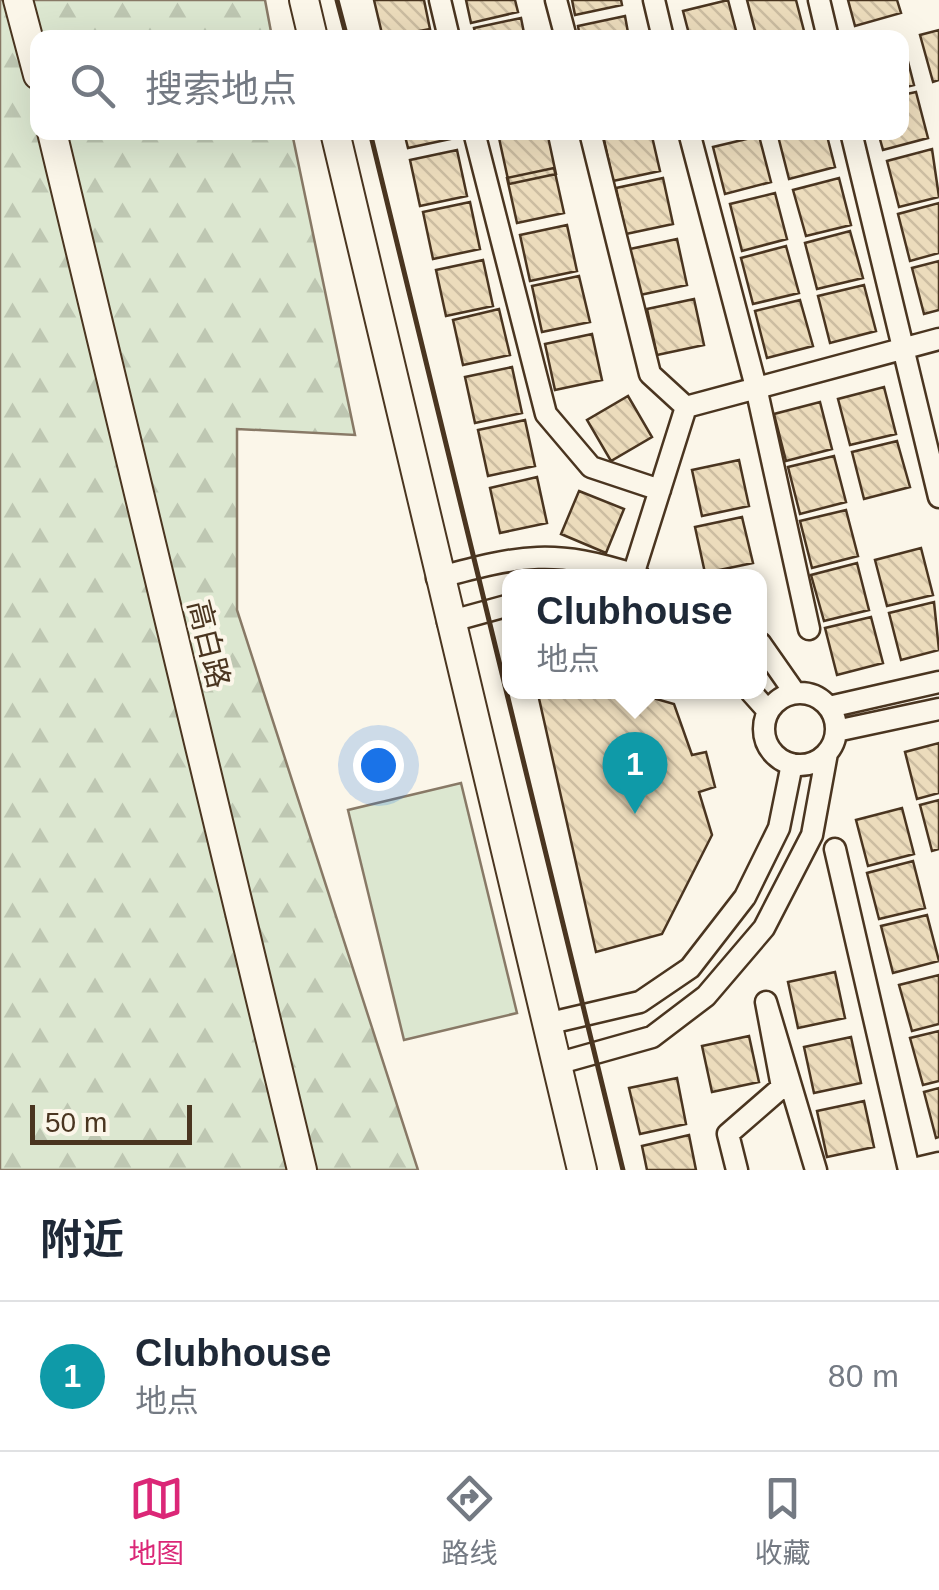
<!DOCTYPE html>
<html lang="zh">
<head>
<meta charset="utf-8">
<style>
  body { margin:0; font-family:Helvetica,"Noto Sans SC",sans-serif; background:#f6f6f7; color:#1f2937 }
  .scale { position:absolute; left:30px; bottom:25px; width:162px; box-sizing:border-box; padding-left:10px; border:5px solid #4a3520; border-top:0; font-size:28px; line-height:35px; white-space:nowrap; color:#4a3520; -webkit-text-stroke:8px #fbf6e9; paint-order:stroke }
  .you { position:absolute; left:378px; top:765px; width:35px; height:35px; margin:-25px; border:8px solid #fff; border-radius:50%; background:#1a73e8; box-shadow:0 0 0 15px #1a73e833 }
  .badge { display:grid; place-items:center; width:65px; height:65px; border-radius:50%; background:#db2777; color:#fff; font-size:32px; font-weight:700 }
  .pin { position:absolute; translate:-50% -82px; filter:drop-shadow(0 2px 5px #0008) }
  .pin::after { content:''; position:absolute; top:52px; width:35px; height:30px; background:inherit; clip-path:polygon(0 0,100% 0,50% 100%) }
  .popup { position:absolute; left:502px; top:569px; width:265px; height:130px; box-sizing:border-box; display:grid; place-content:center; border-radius:20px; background:#fff; filter:drop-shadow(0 2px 8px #0005); font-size:32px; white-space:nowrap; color:#747a83 }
  .popup b { font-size:38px; color:#1f2937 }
  .popup::after { content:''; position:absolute; left:50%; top:100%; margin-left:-20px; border:20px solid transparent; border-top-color:#fff }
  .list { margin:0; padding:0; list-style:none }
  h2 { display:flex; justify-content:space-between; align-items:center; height:130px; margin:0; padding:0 40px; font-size:42px }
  h2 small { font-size:32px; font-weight:400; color:#747a83 }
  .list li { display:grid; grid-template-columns:65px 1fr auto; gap:30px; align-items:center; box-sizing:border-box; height:150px; padding:0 40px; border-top:2px solid #e0e1e3 }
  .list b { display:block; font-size:38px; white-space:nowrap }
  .list p { margin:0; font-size:32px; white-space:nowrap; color:#747a83 }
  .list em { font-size:32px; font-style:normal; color:#747a83 }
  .icon { flex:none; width:55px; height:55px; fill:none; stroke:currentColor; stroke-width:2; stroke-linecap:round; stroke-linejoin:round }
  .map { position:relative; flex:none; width:939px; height:1170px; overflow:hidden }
  .search { position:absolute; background:#fff; box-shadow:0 10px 40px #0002; left:30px; right:30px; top:30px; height:110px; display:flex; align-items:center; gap:25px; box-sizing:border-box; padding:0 35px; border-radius:20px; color:#747a83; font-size:38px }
  .sheet { height:280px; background:#fff }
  nav { display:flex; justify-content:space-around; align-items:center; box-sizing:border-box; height:140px; border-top:2px solid #e0e1e3; background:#fff; font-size:28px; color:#747a83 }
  nav a { display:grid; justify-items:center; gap:5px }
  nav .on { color:#db2777 }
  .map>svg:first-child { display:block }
  .forest { fill:url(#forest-firs); stroke:#887966; stroke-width:2.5 }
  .pitch { fill:#dce7d0; stroke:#887966; stroke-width:2.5 }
  .building { fill:url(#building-back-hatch); stroke:#4a3520; stroke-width:2.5 }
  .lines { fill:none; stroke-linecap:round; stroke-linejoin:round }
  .street-casing { stroke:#4a3520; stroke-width:25 }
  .secondary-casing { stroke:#4a3520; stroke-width:32 }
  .street { stroke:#fbf6e9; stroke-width:20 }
  .secondary { stroke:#fbf6e9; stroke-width:28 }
  .wall { stroke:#4a3520; stroke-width:5 }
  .labels { text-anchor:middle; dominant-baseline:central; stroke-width:8; stroke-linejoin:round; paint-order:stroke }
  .street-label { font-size:30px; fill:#4a3520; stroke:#fbf6e9 }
</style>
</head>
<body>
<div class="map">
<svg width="939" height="1170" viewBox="0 0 939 1170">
  <defs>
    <pattern id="forest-firs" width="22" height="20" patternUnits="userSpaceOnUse" patternTransform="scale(2.5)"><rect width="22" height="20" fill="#dce7d0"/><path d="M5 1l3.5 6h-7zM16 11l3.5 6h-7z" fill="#bec7b2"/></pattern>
    <pattern id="building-back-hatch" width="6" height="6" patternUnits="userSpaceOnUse" patternTransform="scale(2.5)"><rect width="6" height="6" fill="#ecdcbc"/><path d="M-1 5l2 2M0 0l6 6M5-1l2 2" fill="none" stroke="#ccbda1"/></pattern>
  </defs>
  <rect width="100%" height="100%" fill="#fbf6e9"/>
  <path class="forest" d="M0,0H265L272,37L38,38V132L292,133L355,435L237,429V610L418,1170H0Z"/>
  <path class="pitch" d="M461,783L517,1013L404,1040L348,810Z"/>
  <path class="building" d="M374,0H424L430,29L383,38Z
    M466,0H515L518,12L471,23Z
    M572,0H621L622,5L575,15Z
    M728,0L738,38H690L683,11Z
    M747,0H796L804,31L757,38Z
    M848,0H897L901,13L855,26Z
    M625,16L629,38H580L578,26Z
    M521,18L525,38H476L474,28Z
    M939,30V80L933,82L920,35Z
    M902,38L914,85L902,88Z
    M916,92L928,138L883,150L878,132H902V95Z
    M404,132H454L455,138L408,148Z
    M525,132H547L556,174L509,184L499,138Z
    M616,132H651L660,171L613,181L603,135Z
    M777,132H826L835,167L789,179Z
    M759,136L771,182L725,194L713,147Z
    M932,149L939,197L899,207L887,161Z
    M457,150L467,196L420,206L410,160Z
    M554,168L564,213L517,223L507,178Z
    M663,178L673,224L626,234L616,188Z
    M839,178L851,225L806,236L793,190Z
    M775,193L787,239L742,251L730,204Z
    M470,202L480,249L433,259L423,212Z
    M939,203V253L910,261L898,214Z
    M567,225L577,271L530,281L520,235Z
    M850,231L863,278L817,289L805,243Z
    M677,239L687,285L640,295L630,249Z
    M786,246L799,293L753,304L741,258Z
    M483,260L493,306L446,316L436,270Z
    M939,261V310L924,314L912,268Z
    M579,276L590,322L542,332L532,286Z
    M864,285L876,331L830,343L818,296Z
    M694,299L704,345L657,355L647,309Z
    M800,300L813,346L767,358L755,311Z
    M499,309L510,355L463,365L453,320Z
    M592,334L602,380L555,390L545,344Z
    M512,367L522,413L475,423L465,377Z
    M884,387L896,434L850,445L838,399Z
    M628,396L652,437L611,461L587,420Z
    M820,402L832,449L786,461L774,414Z
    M525,420L535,466L488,476L478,430Z
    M897,441L910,487L864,499L852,452Z
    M834,456L846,502L800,514L788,467Z
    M739,460L749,506L702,516L692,470Z
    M537,477L547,523L500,533L490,488Z
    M579,491L624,509L606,553L561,534Z
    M846,510L858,556L812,568L800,521Z
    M742,517L753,563L705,573L695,527Z
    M921,548L933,595L887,606L875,560Z
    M857,563L869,610L824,621L811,575Z
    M934,602L939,650L901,660L889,613Z
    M871,617L883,663L837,675L825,628Z
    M549,692H632L674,704L692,755L706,752L715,787L699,792L712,835L662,934L596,952L538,694Z
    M939,743V793L917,799L905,752Z
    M939,800V849L932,851L920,805Z
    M902,808L914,854L868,866L856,820Z
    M913,861L925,908L879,919L867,873Z
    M927,915L939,961L893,973L881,926Z
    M835,972L845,1018L798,1028L788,982Z
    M939,975V1024L912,1031L899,985Z
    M939,1031V1081L923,1085L910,1038Z
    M749,1036L759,1082L712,1092L702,1046Z
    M851,1037L861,1083L814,1093L804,1047Z
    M677,1078L686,1124L640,1134L629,1088Z
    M939,1088V1137L936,1138L924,1092Z
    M864,1101L874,1147L827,1157L817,1111Z
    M689,1135L696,1170H647L642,1146Z"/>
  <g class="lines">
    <g class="street-casing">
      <path id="street" d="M440,0L449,38
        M556,0L566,38
        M654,0L663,38
        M819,0L828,38
        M474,132L546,414L591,467L660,490
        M590,132L650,374L686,407L633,575
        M689,132L756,387L809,629
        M851,132L939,497
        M686,407L939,339
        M437,578C522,555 553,548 639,576
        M448,622L510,605
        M760,643L795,693
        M751,692L768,711
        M764 729a36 36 0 1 1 72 0a36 36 0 1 1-72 0Z
        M829,707L939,682
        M836,731L939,709
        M835,849L909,1170
        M546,1024L640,1002L690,968L745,897L779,828L792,764
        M556,1064L652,1037L706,996L764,928L812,835L827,753
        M737,1170L728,1134L782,1087L766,1002L816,1170
        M909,1170L939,1163"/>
    </g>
    <g class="secondary-casing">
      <path id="secondary" d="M18,0L38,75
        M304,0L313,38
        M52,132L302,1170
        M335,132L582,1170"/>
    </g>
    <use href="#street" class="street"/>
    <use href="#secondary" class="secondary"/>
    <path class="wall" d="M337,0L347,38
      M370,132L623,1170"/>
  </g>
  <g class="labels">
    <g class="street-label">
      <text transform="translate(209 644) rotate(76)">高白路</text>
    </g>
  </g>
</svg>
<div class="scale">50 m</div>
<div class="you"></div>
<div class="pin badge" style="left:635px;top:814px;background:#0f9aa8">1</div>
<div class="popup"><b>Clubhouse</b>地点</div>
<div class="search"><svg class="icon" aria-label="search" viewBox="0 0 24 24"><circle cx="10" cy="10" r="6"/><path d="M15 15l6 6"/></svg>搜索地点</div>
</div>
<section class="sheet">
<h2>附近<small></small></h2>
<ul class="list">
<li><span class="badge" style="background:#0f9aa8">1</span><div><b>Clubhouse</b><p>地点</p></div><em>80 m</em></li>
</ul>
</section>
<nav>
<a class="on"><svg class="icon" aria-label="map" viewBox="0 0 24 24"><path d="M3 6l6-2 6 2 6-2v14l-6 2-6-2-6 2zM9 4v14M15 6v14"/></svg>地图</a>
<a><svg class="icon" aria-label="directions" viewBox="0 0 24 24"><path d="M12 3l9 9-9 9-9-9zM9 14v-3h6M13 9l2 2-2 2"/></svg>路线</a>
<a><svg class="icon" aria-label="saved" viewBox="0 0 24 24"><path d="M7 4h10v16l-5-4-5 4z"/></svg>收藏</a>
</nav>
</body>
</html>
